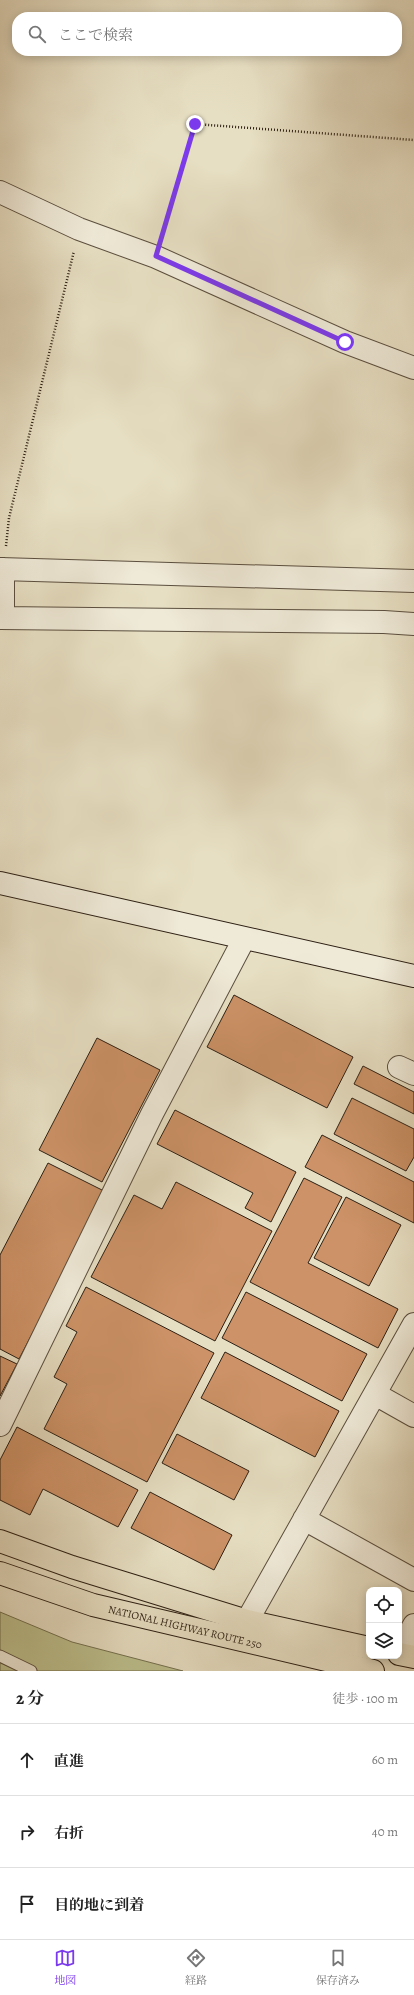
<!DOCTYPE html>
<html lang="ja">
<head>
<meta charset="utf-8">
<style>
  body { margin:0; font-family:Alegreya,"Noto Serif JP",serif; background:#f2f2f2; color:#222 }
  .controls { position:absolute; right:12px; bottom:12px; display:grid; overflow:hidden; border-radius:8px; box-shadow:0 2px 10px #0003 }
  .controls button { width:36px; height:36px; display:grid; place-items:center; padding:0; border:0; border-bottom:1px solid #e0e0e0; background:#fff; color:#222; font:20px sans-serif }
  .stop { position:absolute; width:12px; height:12px; margin:-9px; border:3px solid #7c3aed; border-radius:50%; background:#fff }
  .stop.end { background:#7c3aed; border-color:#fff; box-shadow:0 1px 4px #0008 }
  .list { margin:0; padding:0; list-style:none }
  h2 { display:flex; justify-content:space-between; align-items:center; height:52px; margin:0; padding:0 16px; font-size:17px }
  h2 small { font-size:13px; font-weight:400; color:#767676 }
  .list li { display:grid; grid-template-columns:26px 1fr auto; gap:12px; align-items:center; box-sizing:border-box; height:72px; padding:0 16px; border-top:1px solid #e0e0e0 }
  .list b { display:block; font-size:15px; white-space:nowrap }
  .list em { font-size:13px; font-style:normal; color:#767676 }
  .icon { flex:none; width:22px; height:22px; fill:none; stroke:currentColor; stroke-width:2; stroke-linecap:round; stroke-linejoin:round }
  .map { position:relative; flex:none; width:414px; height:1671px; overflow:hidden }
  .search { position:absolute; background:#fff; box-shadow:0 2px 10px #0003; left:12px; right:12px; top:12px; height:44px; display:flex; align-items:center; gap:10px; box-sizing:border-box; padding:0 14px; border-radius:16px; color:#767676; font-size:15px }
  .sheet { height:268px; background:#fff }
  nav { display:flex; justify-content:space-around; align-items:center; box-sizing:border-box; height:56px; border-top:1px solid #e0e0e0; background:#fff; font-size:11px; color:#767676 }
  nav a { display:grid; justify-items:center; gap:2px }
  nav .on { color:#7c3aed }
  .map>svg:first-child { display:block }
  .green { fill:#bdc08e; stroke:#747050 }
  .building { fill:#cd9267; stroke:#2c1f13 }
  .lines { fill:none; stroke-linecap:round; stroke-linejoin:round }
  .lane-casing { stroke:#5b4f3f; stroke-width:13 }
  .street-casing { stroke:#5b4f3f; stroke-width:24 }
  .secondary-casing { stroke:#2c1f13; stroke-width:24 }
  .highway-casing { stroke:#2c1f13; stroke-width:24 }
  .path { stroke:#2c1f13; stroke-width:2.5; stroke-dasharray:1 2; stroke-linecap:butt }
  .lane { stroke:#efead8; stroke-width:11 }
  .street { stroke:#efead8; stroke-width:22 }
  .secondary { stroke:#efead8; stroke-width:22 }
  .highway { stroke:#e7dfc3; stroke-width:22 }
  .route { stroke:#7c3aed; stroke-width:5 }
  .labels { text-anchor:middle; dominant-baseline:central; stroke-width:3; stroke-linejoin:round; paint-order:stroke }
  .street-label { font-size:11px; fill:#2c1f13; stroke:#efead8 }
</style>
</head>
<body>
<div class="map">
<svg width="414" height="1671" viewBox="0 0 414 1671">
  <rect width="100%" height="100%" fill="#e7dfc3"/>
  <filter id="stains"><feTurbulence type="fractalNoise" baseFrequency=".005" numOctaves="4"/><feColorMatrix values="0 0 0 0 .2 0 0 0 0 .09 0 0 0 0 .02 0 0 0 .5 -.17"/></filter>
  <radialGradient id="worn" r=".72"><stop offset=".6" stop-color="#630" stop-opacity="0"/><stop offset="1" stop-color="#630" stop-opacity=".3"/></radialGradient>
  <path class="green" d="M0,1612L72,1642L183,1671H0Z"/>
  <path class="building" d="M234,995L353,1057L327,1108L207,1047Z
    M97,1038L160,1070L102,1182L39,1150Z
    M363,1066L414,1092V1114L354,1084Z
    M352,1098L414,1129V1157L406,1171L334,1134Z
    M175,1110L296,1172L271,1222L245,1208L253,1193L157,1144Z
    M322,1135L414,1182V1223L305,1167Z
    M48,1163L106,1192L19,1359L0,1349V1255Z
    M304,1178L342,1197L308,1263L398,1309L378,1348L250,1282Z
    M176,1182L272,1231L215,1341L91,1277L134,1195L162,1209Z
    M346,1197L401,1225L369,1286L314,1258Z
    M86,1287L214,1353L147,1482L44,1429L67,1384L54,1377L77,1332L66,1326Z
    M246,1292L367,1354L342,1401L222,1338Z
    M225,1352L339,1411L315,1457L201,1398Z
    M0,1356L17,1364L0,1396Z
    M17,1427L138,1490L118,1527L43,1489L30,1515L0,1500V1460Z
    M177,1434L249,1471L234,1500L162,1463Z
    M150,1492L232,1535L214,1570L131,1528Z"/>
  <g class="lines">
    <g class="lane-casing">
      <path id="lane" d="M0,1656L31,1671"/>
    </g>
    <g class="street-casing">
      <path id="street" d="M0,192L79,229L156,257L345,342L414,368
        M0,569L414,581
        M0,618L384,622L414,624
        M3,618V569
        M399,1067L414,1074
        M375,1394L414,1416
        M0,1425L152,1114L244,939
        M304,1519L414,1580
        M240,1638L247,1621L414,1324
        M399,1652L414,1625"/>
    </g>
    <g class="secondary-casing">
      <path id="secondary" d="M0,883L414,976"/>
    </g>
    <g class="highway-casing">
      <g id="highway">
        <path d="M0,1541L72,1567L247,1621L369,1648"/>
        <path id="s1" d="M0,1573L93,1605L373,1671"/>
        <path d="M399,1654L414,1657"/>
      </g>
    </g>
    <path class="path" d="M162,235L195,124L414,140
      M6,546L9,518L74,251"/>
    <use href="#lane" class="lane"/>
    <use href="#street" class="street"/>
    <use href="#secondary" class="secondary"/>
    <use href="#highway" class="highway"/>
  </g>
  <g class="lines">
    <path class="route" d="M195,124L156,256L345,342"/>
  </g>
  <g class="labels">
    <g class="street-label">
      <text stroke="none"><textPath href="#s1" startOffset="193">NATIONAL HIGHWAY ROUTE 250</textPath></text>
    </g>
  </g>
  <rect width="100%" height="100%" filter="url(#stains)"/>
  <rect width="100%" height="100%" fill="url(#worn)"/>
</svg>
<div class="controls">
<button><svg class="icon" aria-label="locate" viewBox="0 0 24 24"><circle cx="12" cy="12" r="6"/><path d="M12 2v4M12 18v4M2 12h4M18 12h4"/></svg></button>
<button><svg class="icon" aria-label="layers" viewBox="0 0 24 24"><path d="M12 4l9 5-9 5-9-5zM3 14l9 5 9-5"/></svg></button>
</div>
<div class="stop" style="left:345px;top:342px"></div>
<div class="stop end" style="left:195px;top:124px"></div>
<div class="search"><svg class="icon" aria-label="search" viewBox="0 0 24 24"><circle cx="10" cy="10" r="6"/><path d="M15 15l6 6"/></svg>ここで検索</div>
</div>
<section class="sheet">
<h2>2 分<small>徒歩 · 100 m</small></h2>
<ul class="list">
<li><svg class="icon" aria-label="ahead" viewBox="0 0 24 24"><path d="M12 20V5M6 11l6-6 6 6"/></svg><div><b>直進</b></div><em>60 m</em></li>
<li><svg class="icon" aria-label="right" viewBox="0 0 24 24"><path d="M7 20v-9h11M14 6l5 5-5 5"/></svg><div><b>右折</b></div><em>40 m</em></li>
<li><svg class="icon" aria-label="arrive" viewBox="0 0 24 24"><path d="M6 21V4h12l-3 4 3 4H6"/></svg><div><b>目的地に到着</b></div></li>
</ul>
</section>
<nav>
<a class="on"><svg class="icon" aria-label="map" viewBox="0 0 24 24"><path d="M3 6l6-2 6 2 6-2v14l-6 2-6-2-6 2zM9 4v14M15 6v14"/></svg>地図</a>
<a><svg class="icon" aria-label="directions" viewBox="0 0 24 24"><path d="M12 3l9 9-9 9-9-9zM9 14v-3h6M13 9l2 2-2 2"/></svg>経路</a>
<a><svg class="icon" aria-label="saved" viewBox="0 0 24 24"><path d="M7 4h10v16l-5-4-5 4z"/></svg>保存済み</a>
</nav>
</body>
</html>
